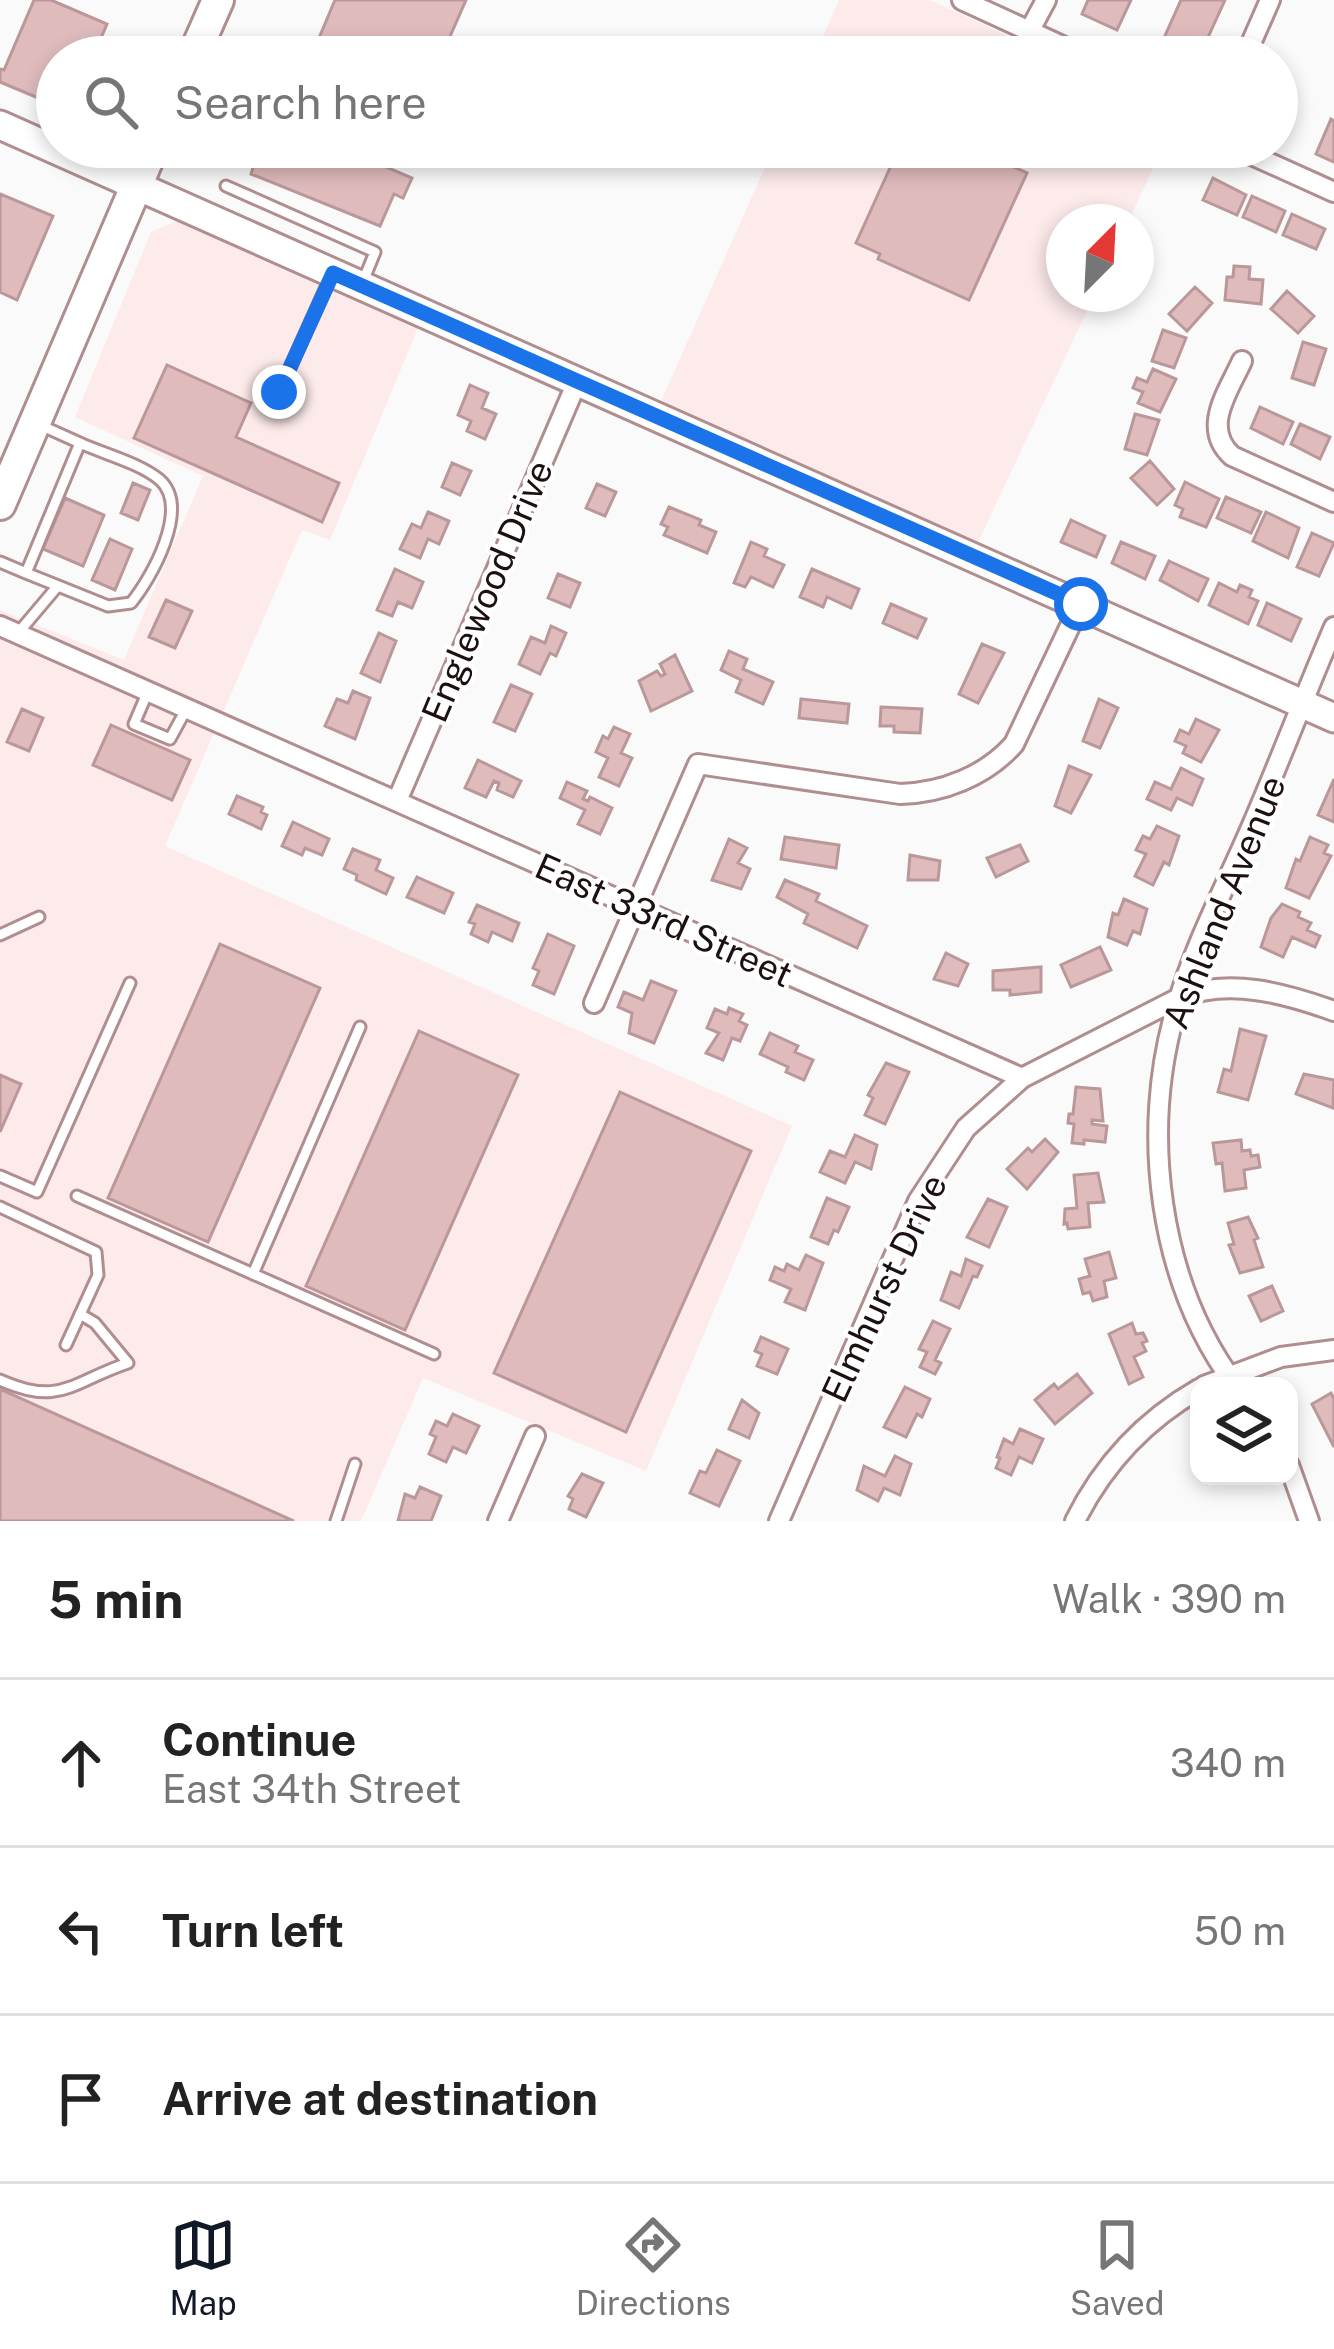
<!DOCTYPE html>
<html lang="en">
<head>
<meta charset="utf-8">
<style>
  body { margin:0; font-family:"Public Sans",sans-serif; background:#f2f2f2; color:#222 }
  .controls { position:absolute; right:36px; bottom:36px; display:grid; overflow:hidden; border-radius:24px; box-shadow:0 6px 18px #0003 }
  .controls button { width:108px; height:108px; display:grid; place-items:center; padding:0; border:0; border-bottom:3px solid #e0e0e0; background:#fff; color:#222; font:60px sans-serif }
  .compass { position:absolute; left:1046px; top:204px; width:108px; height:108px; border-radius:50%; background:#fff; box-shadow:0 6px 18px #0003; rotate:24deg }
  .stop { position:absolute; width:36px; height:36px; margin:-27px; border:9px solid #1a73e8; border-radius:50%; background:#fff }
  .stop.end { background:#1a73e8; border-color:#fff; box-shadow:0 3px 12px #0008 }
  .list { margin:0; padding:0; list-style:none }
  h2 { display:flex; justify-content:space-between; align-items:center; height:156px; margin:0; padding:0 48px; font-size:51px }
  h2 small { font-size:39px; font-weight:400; color:#767676 }
  .list li { display:grid; grid-template-columns:78px 1fr auto; gap:36px; align-items:center; box-sizing:border-box; height:168px; padding:0 48px; border-top:3px solid #e0e0e0 }
  .list b { display:block; font-size:45px; white-space:nowrap }
  .list p { margin:0; font-size:39px; white-space:nowrap; color:#767676 }
  .list em { font-size:39px; font-style:normal; color:#767676 }
  .icon { flex:none; width:66px; height:66px; fill:none; stroke:currentColor; stroke-width:2; stroke-linecap:round; stroke-linejoin:round }
  .map { position:relative; flex:none; width:1334px; height:1521px; overflow:hidden }
  .search { position:absolute; background:#fff; box-shadow:0 6px 18px #0003; left:36px; right:36px; top:36px; height:132px; display:flex; align-items:center; gap:30px; box-sizing:border-box; padding:0 42px; border-radius:66px; color:#767676; font-size:45px }
  .sheet { height:660px; background:#fff }
  nav { display:flex; justify-content:space-around; align-items:center; box-sizing:border-box; height:168px; border-top:3px solid #e0e0e0; background:#fff; font-size:33px; color:#767676 }
  nav a { display:grid; justify-items:center; gap:6px }
  nav .on { color:#111827 }
  .map>svg:first-child { display:block }
  .built { fill:#fdeaeb }
  .building { fill:#dfbbbc; stroke:#ba9899; stroke-width:3 }
  .lines { fill:none; stroke-linecap:round; stroke-linejoin:round }
  .lane-casing { stroke:#b08e8f; stroke-width:15 }
  .street-casing { stroke:#b08e8f; stroke-width:24 }
  .secondary-casing { stroke:#b08e8f; stroke-width:33 }
  .primary-casing { stroke:#b08e8f; stroke-width:36 }
  .lane { stroke:#fff; stroke-width:9 }
  .street { stroke:#fff; stroke-width:18 }
  .secondary { stroke:#fff; stroke-width:27 }
  .primary { stroke:#fff; stroke-width:30 }
  .route { stroke:#1a73e8; stroke-width:15 }
  .labels { text-anchor:middle; dominant-baseline:central; stroke-width:9; stroke-linejoin:round; paint-order:stroke }
  .street-label { font-size:36px; fill:#1d1011; stroke:#fff }
</style>
</head>
<body>
<div class="map">
<svg width="1334" height="1521" viewBox="0 0 1334 1521">
  <rect width="100%" height="100%" fill="#fafafa"/>
  <path class="built" d="M839,0H930L1054,57H814Z
    M774,147H1163L1128,222H1064V294H1095L978,542L659,406Z
    M179,220L418,328L330,540L302,530L165,846L792,1126L646,1471L423,1378L361,1521H0V610L124,660L203,476L75,417L151,232Z"/>
  <path class="building" d="M34,0H51L107,24L95,52L81,46L76,57H57L55,105L0,82V69L4,70Z
    M335,0H466L441,57H311Z
    M1088,0H1131L1117,30L1082,14Z
    M1181,0H1225L1199,57H1176L1159,49Z
    M1331,119L1334,121V162L1316,154Z
    M259,147H340L412,178L403,198L394,194L380,226L251,174Z
    M905,147H950L984,162L988,155L1027,173L969,300L878,259L880,254L856,243L899,148Z
    M1213,178L1246,195L1237,215L1203,200Z
    M0,194L53,216L17,300L0,292Z
    M1252,196L1285,211L1276,232L1243,217Z
    M1292,214L1325,229L1316,249L1283,235Z
    M1234,266L1250,267L1249,279L1263,280L1261,304L1225,300L1227,277H1233Z
    M1195,287L1212,303L1187,331L1169,314Z
    M1287,291L1314,316L1298,333L1271,309Z
    M1163,330L1186,338L1174,368L1152,361Z
    M1303,342L1326,349L1314,385L1292,378Z
    M167,365L251,403L236,437L339,483L322,522L134,438Z
    M1153,369L1176,379L1160,412L1138,403L1143,392L1133,388L1137,378L1147,382Z
    M470,385L488,393L482,408L496,414L485,439L467,431L471,421L458,415Z
    M1260,407L1293,422L1283,444L1251,428Z
    M1135,414L1159,420L1147,455L1125,449Z
    M1300,424L1330,437L1320,459L1291,444Z
    M1150,461L1174,489L1157,505L1131,478Z
    M452,463L471,471L460,495L442,487Z
    M1185,482L1219,499L1206,527L1180,517L1183,509L1175,505Z
    M133,483L150,490L138,520L121,513Z
    M597,484L616,492L605,516L586,508Z
    M1226,497L1261,512L1251,533L1217,518Z
    M65,498L104,515L83,566L43,549Z
    M669,507L701,520L699,525L716,532L707,553L664,535L668,527L661,524Z
    M428,512L449,521L439,544L428,539L420,558L400,549L412,524L421,528Z
    M1266,512L1299,528L1288,558L1253,541Z
    M1071,520L1105,536L1096,557L1061,542Z
    M1312,533L1334,543L1319,576L1297,567Z
    M110,539L132,549L115,590L92,580Z
    M751,542L767,549L764,556L784,565L773,587L751,577L745,587L734,583Z
    M1121,542L1155,556L1145,579L1112,563Z
    M1169,561L1208,579L1198,601L1160,580Z
    M395,569L423,582L412,608L398,602L392,616L377,610Z
    M812,569L859,589L851,608L827,597L823,607L800,597Z
    M558,574L580,583L570,607L548,598Z
    M1219,583L1237,592L1240,585L1252,590L1249,597L1258,601L1248,624L1209,605Z
    M166,600L192,611L175,648L149,637Z
    M1267,603L1301,619L1291,641L1258,625Z
    M891,604L926,619L917,638L883,623Z
    M551,626L566,633L556,656L550,653L540,674L519,664L531,637L545,643Z
    M379,633L396,641L380,682L361,673Z
    M982,644L1004,653L978,703L959,694Z
    M729,651L747,659L743,669L773,682L763,704L736,692L741,680L721,670Z
    M675,655L692,691L651,711L639,681L657,671L661,676L665,674L660,664Z
    M511,685L532,694L515,731L494,722Z
    M353,691L370,698L355,739L325,726L337,699L348,703Z
    M801,699L849,704L847,723L799,718Z
    M1099,699L1118,708L1100,748L1083,741Z
    M881,707L922,709L920,733L894,732V726H880Z
    M22,709L43,718L29,751L7,742Z
    M1196,719L1219,730L1201,762L1183,753L1186,746L1175,741L1180,730L1189,734Z
    M111,725L190,760L172,800L93,765Z
    M614,727L630,734L621,753L632,758L619,786L599,777L608,758L596,752L603,736L608,739Z
    M478,760L521,781L513,797L497,790L499,783L494,781L486,797L465,788Z
    M1069,766L1091,775L1071,813L1055,806Z
    M1181,768L1203,779L1192,805L1177,798L1171,810L1147,799L1155,782L1171,789Z
    M1334,779V822L1318,815Z
    M567,782L587,791L583,799L588,801L590,797L612,808L600,834L578,824L585,810L560,798Z
    M237,796L263,807L261,812L267,815L261,829L229,814Z
    M293,822L329,839L322,855L305,848L302,855L282,846Z
    M1157,826L1179,836L1169,865L1164,862L1153,885L1135,876L1146,854L1136,850L1143,836L1150,839Z
    M785,837L839,845L836,868L781,859Z
    M1310,837L1328,845L1324,853L1331,856L1309,898L1286,888L1296,859L1300,861Z
    M729,839L747,848L738,863L750,869L741,889L712,880Z
    M1020,845L1028,861L996,877L987,858Z
    M353,849L380,860L376,870L393,878L386,894L356,880L357,875L344,869Z
    M910,855L940,861L938,880H908Z
    M417,877L453,893L444,913L407,897Z
    M785,880L819,894L816,901L867,926L857,948L804,923L808,914L777,897Z
    M1124,899L1147,909L1140,934L1133,931L1127,945L1108,937L1113,913L1118,915Z
    M1282,904L1300,912L1298,917L1311,923L1307,930L1320,936L1315,947L1292,937L1283,957L1261,947L1271,918Z
    M477,905L519,923L512,941L492,932L488,942L471,934L475,924L469,922Z
    M548,934L574,946L554,994L533,985L539,971L533,968Z
    M220,944L320,988L208,1242L108,1198Z
    M1100,947L1111,970L1071,987L1061,965Z
    M946,953L968,964L958,986L934,979Z
    M1041,967V992L1010,995V990H993V971Z
    M651,981L676,991L654,1043L629,1033L632,1013L618,1007L624,992L643,1000Z
    M729,1008L743,1014L739,1021L747,1025L740,1041L732,1038L723,1060L706,1053L719,1033L707,1028L715,1009L727,1014Z
    M1240,1029L1266,1036L1248,1100L1218,1092L1224,1069L1231,1071Z
    M419,1031L518,1075L405,1330L306,1286Z
    M770,1033L798,1046L795,1052L813,1060L804,1080L786,1072L788,1067L760,1054Z
    M886,1063L909,1072L885,1124L865,1115L873,1098L868,1095Z
    M1304,1074L1334,1080L1333,1108L1296,1094Z
    M0,1075L21,1084L0,1132Z
    M1076,1087L1100,1089L1103,1121L1092,1120V1124L1107,1126L1105,1142L1084,1140V1144L1072,1143L1074,1124L1068,1123L1069,1114H1073Z
    M620,1092L751,1151L626,1432L494,1373Z
    M855,1135L877,1145L871,1169L855,1162L845,1183L820,1172L830,1151L845,1157Z
    M1045,1139L1058,1152L1027,1189L1007,1169L1028,1148L1032,1152Z
    M1241,1140L1242,1151L1250,1150L1251,1156L1258,1155L1260,1167L1244,1170L1246,1188L1225,1191L1222,1163L1216,1164L1213,1143Z
    M1098,1173L1104,1202L1088,1203L1090,1227L1068,1229L1067,1223L1064,1224L1065,1209L1077,1208L1074,1175Z
    M827,1198L849,1207L838,1232L834,1230L828,1244L811,1237Z
    M988,1199L1007,1207L989,1247L967,1237Z
    M1248,1217L1258,1238L1254,1240L1263,1267L1240,1273L1229,1245L1234,1244L1228,1223Z
    M1109,1252L1116,1278L1104,1281L1107,1297L1093,1301L1090,1292L1083,1294L1079,1279L1090,1276L1085,1259Z
    M806,1255L823,1263L805,1310L785,1302L791,1289L770,1280L775,1267L784,1271L787,1264L799,1270Z
    M966,1259L982,1266L977,1277L973,1276L959,1308L941,1300L951,1272L961,1276Z
    M1272,1286L1283,1311L1261,1321L1249,1296Z
    M933,1321L950,1329L935,1360L941,1363L935,1374L920,1367L927,1352L919,1349Z
    M1132,1323L1136,1334L1143,1333L1147,1341L1142,1343L1146,1351L1134,1357L1143,1377L1129,1384L1109,1334Z
    M761,1337L788,1349L777,1374L757,1366L762,1354L755,1351Z
    M1077,1374L1092,1393L1055,1424L1035,1400L1054,1384L1058,1389Z
    M905,1387L930,1399L922,1417L917,1414L906,1437L884,1427Z
    M0,1389L294,1521H0Z
    M1331,1393L1334,1399V1447L1312,1404Z
    M742,1400L759,1413L749,1438L729,1429Z
    M453,1414L479,1426L466,1453L453,1447L446,1462L429,1454L436,1437L430,1434L436,1421L447,1426Z
    M1020,1429L1043,1439L1032,1463L1019,1457L1011,1475L996,1468L1000,1458L997,1457L1004,1439L1013,1444Z
    M717,1450L740,1461L719,1506L690,1493L700,1471L706,1473Z
    M895,1456L911,1464L900,1495L884,1488L878,1501L857,1490L864,1466L885,1476Z
    M582,1474L603,1483L586,1517L569,1509L573,1499L568,1496Z
    M420,1487L441,1496L431,1521H398L405,1494L415,1498Z"/>
  <g class="lines">
    <g class="lane-casing">
      <path id="lane" d="M226,186L375,252L362,284
        M279,392L331,276
        M0,562L26,573L80,443L40,425
        M26,573L108,606L131,603C151,579 191,508 160,480C140,463 104,454 80,443
        M18,633L56,588
        M149,689L134,724L170,739L188,706
        M0,935L39,917
        M0,1176L37,1192L130,983
        M77,1196L434,1354
        M0,1207L96,1252L98,1275L66,1345
        M253,1274L360,1027
        M0,1380C61,1407 71,1382 128,1363L95,1323L80,1314
        M336,1521L355,1464"/>
    </g>
    <g class="street-casing">
      <path id="street" d="M962,0L1086,57
        M1030,30L1046,0
        M1245,57L1270,0
        M1234,147L1334,192
        M1242,361C1228,392 1201,428 1232,456L1334,502
        M0,626L1022,1078L1179,998C1228,977 1287,994 1334,1011
        M397,801L577,382
        M594,1003L698,764L900,794C942,793 986,776 1014,744L1080,605
        M1204,1386L1281,1357L1334,1350
        M1236,1386C1158,1282 1140,1132 1176,1009C1194,945 1227,884 1253,823C1281,758 1306,692 1334,627
        M1289,1465L1309,1521
        M498,1521L535,1436
        M779,1521L918,1201L966,1128L1022,1078
        M1075,1521C1103,1465 1145,1420 1199,1389"/>
    </g>
    <g class="secondary-casing">
      <path id="secondary" d="M0,125L1334,718"/>
    </g>
    <g class="primary-casing">
      <path id="primary" d="M193,57L218,0
        M0,504L153,147"/>
    </g>
    <use href="#lane" class="lane"/>
    <use href="#street" class="street"/>
    <use href="#secondary" class="secondary"/>
    <use href="#primary" class="primary"/>
  </g>
  <g class="lines">
    <path class="route" d="M279,392L333,273L1081,604"/>
  </g>
  <g class="labels">
    <g class="street-label">
      <text transform="translate(487 591) rotate(-67)">Englewood Drive</text>
      <text transform="translate(1224 902) rotate(-68)">Ashland Avenue</text>
      <text transform="translate(664 920) rotate(24)">East 33rd Street</text>
      <text transform="translate(884 1288) rotate(-65)">Elmhurst Drive</text>
    </g>
  </g>
</svg>
<div class="controls">
<button><svg class="icon" aria-label="layers" viewBox="0 0 24 24"><path d="M12 4l9 5-9 5-9-5zM3 14l9 5 9-5"/></svg></button>
</div>
<svg class="compass" viewBox="-18 -18 36 36"><path d="M0-13l5 13h-10z" fill="#e53935"/><path d="M0 13l5-13h-10z" fill="#767676"/></svg>
<div class="stop" style="left:1081px;top:604px"></div>
<div class="stop end" style="left:279px;top:392px"></div>
<div class="search"><svg class="icon" aria-label="search" viewBox="0 0 24 24"><circle cx="10" cy="10" r="6"/><path d="M15 15l6 6"/></svg>Search here</div>
</div>
<section class="sheet">
<h2>5 min<small>Walk · 390 m</small></h2>
<ul class="list">
<li><svg class="icon" aria-label="ahead" viewBox="0 0 24 24"><path d="M12 20V5M6 11l6-6 6 6"/></svg><div><b>Continue</b><p>East 34th Street</p></div><em>340 m</em></li>
<li><svg class="icon" aria-label="left" viewBox="0 0 24 24"><path d="M17 20v-9H6M10 6l-5 5 5 5"/></svg><div><b>Turn left</b></div><em>50 m</em></li>
<li><svg class="icon" aria-label="arrive" viewBox="0 0 24 24"><path d="M6 21V4h12l-3 4 3 4H6"/></svg><div><b>Arrive at destination</b></div></li>
</ul>
</section>
<nav>
<a class="on"><svg class="icon" aria-label="map" viewBox="0 0 24 24"><path d="M3 6l6-2 6 2 6-2v14l-6 2-6-2-6 2zM9 4v14M15 6v14"/></svg>Map</a>
<a><svg class="icon" aria-label="directions" viewBox="0 0 24 24"><path d="M12 3l9 9-9 9-9-9zM9 14v-3h6M13 9l2 2-2 2"/></svg>Directions</a>
<a><svg class="icon" aria-label="saved" viewBox="0 0 24 24"><path d="M7 4h10v16l-5-4-5 4z"/></svg>Saved</a>
</nav>
</body>
</html>
